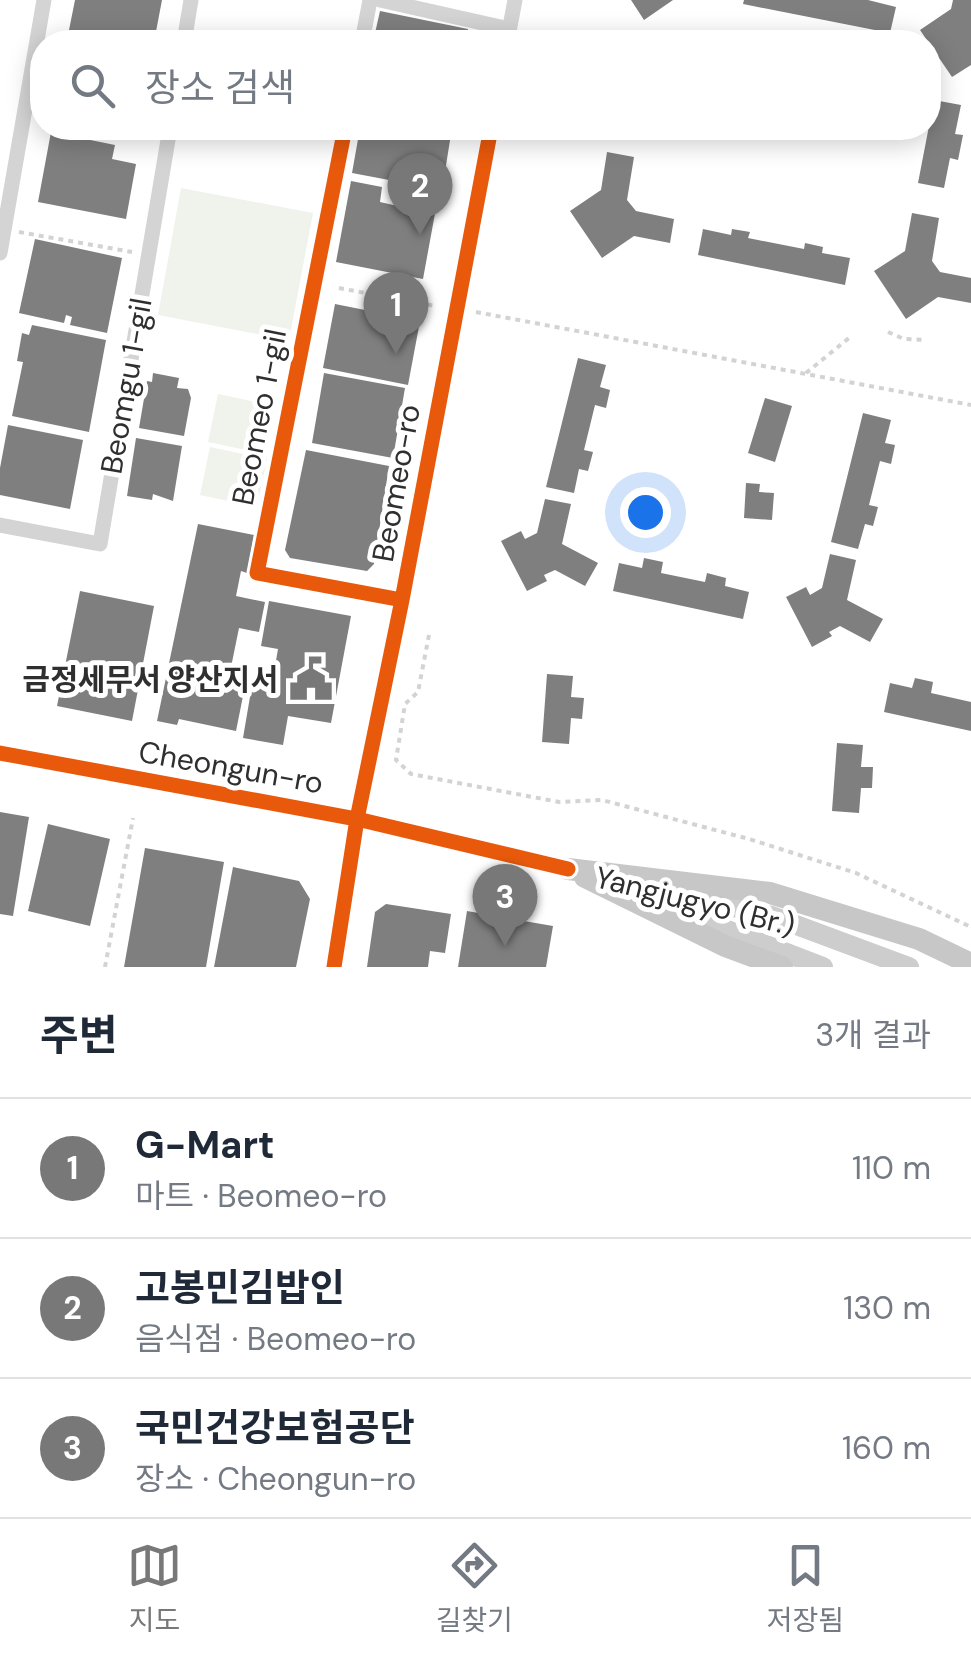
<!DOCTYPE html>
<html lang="ko">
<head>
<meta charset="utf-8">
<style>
  body { margin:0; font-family:"DM Sans","Noto Sans KR",sans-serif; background:#f2f2f3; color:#1f2937 }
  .you { position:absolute; left:645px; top:512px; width:35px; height:35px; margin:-25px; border:8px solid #fff; border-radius:50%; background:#1a73e8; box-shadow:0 0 0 15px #1a73e833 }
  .badge { display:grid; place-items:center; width:65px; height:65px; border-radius:50%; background:#787878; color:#fff; font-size:32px; font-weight:700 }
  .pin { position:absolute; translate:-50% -82px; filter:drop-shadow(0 2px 5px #0008) }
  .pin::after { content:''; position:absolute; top:52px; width:35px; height:30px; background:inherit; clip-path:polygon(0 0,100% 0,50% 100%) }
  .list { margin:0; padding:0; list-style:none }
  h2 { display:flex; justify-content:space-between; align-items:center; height:130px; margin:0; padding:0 40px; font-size:42px }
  h2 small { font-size:32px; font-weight:400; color:#747a83 }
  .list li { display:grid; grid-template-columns:65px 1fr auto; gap:30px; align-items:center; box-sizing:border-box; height:140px; padding:0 40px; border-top:2px solid #e0e1e3 }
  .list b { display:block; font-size:38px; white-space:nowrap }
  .list p { margin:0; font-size:32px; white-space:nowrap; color:#747a83 }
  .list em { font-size:32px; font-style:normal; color:#747a83 }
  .icon { flex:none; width:55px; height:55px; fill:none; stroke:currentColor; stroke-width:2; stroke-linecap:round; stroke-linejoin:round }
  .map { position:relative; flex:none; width:971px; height:967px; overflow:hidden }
  .search { position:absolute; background:#fff; box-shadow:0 5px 25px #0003; left:30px; right:30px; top:30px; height:110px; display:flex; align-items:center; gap:25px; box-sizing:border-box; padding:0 35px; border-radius:40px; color:#747a83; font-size:38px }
  .sheet { height:550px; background:#fff }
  nav { display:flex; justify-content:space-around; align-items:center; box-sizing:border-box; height:140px; border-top:2px solid #e0e1e3; background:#fff; font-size:28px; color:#747a83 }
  nav a { display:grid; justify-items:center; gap:5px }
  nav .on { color:#787878 }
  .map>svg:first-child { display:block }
  .green { fill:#f0f2ec }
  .building { fill:#7f7f7f }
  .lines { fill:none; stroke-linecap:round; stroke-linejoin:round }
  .path { stroke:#d3d3d3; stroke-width:4; stroke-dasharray:5 5; stroke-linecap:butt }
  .minor { stroke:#d4d4d4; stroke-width:15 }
  .tertiary { stroke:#d4d4d4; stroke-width:18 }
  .secondary { stroke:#cdcdcd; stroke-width:20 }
  .primary { stroke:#c7c7c7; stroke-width:22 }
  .cycleway-casing { stroke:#fff; stroke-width:21 }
  .cycleway { stroke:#e8590c; stroke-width:15 }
  .labels { text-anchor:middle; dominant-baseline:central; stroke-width:10; stroke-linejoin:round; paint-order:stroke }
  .street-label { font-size:30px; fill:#2f2f2f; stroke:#fff }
  .poi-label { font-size:30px; font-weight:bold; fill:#2f2f2f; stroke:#fff; text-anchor:end }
</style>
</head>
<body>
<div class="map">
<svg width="971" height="967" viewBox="0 0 971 967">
  <rect width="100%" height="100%" fill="#fff"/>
  <path class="green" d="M181,188L313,213L289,340L158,315Z
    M218,394L275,406L265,454L208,442Z
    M210,447L267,459L257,507L200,495Z"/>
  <path class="building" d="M75,0H162L154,42L67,40Z
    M631,0H673L644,20Z
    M744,0H868L896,7L890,33L743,4Z
    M953,0H971V65L952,77L920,30L951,9Z
    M380,11L468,29L466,42H373Z
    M934,100L961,105L955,134L963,135L958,160L950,158L944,188L918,183Z
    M84,128H140L138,140Z
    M360,128H452L442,190L352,173Z
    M51,132L115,145L112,159L136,164L126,219L38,202Z
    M607,152L634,157L627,200L636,211L674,219L670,243L634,236L602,258L570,211L601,190Z
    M351,181L382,187L380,202L402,207L405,191L438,197L423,279L336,262Z
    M912,213L939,218L932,261L940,272L971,278V303L938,297L906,319L874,271L905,251Z
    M703,229L731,235L732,229L750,232L748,238L804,249L805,243L823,247L822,253L850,258L845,285L698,255Z
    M35,239L122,258L107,333L70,325L72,317L66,315L64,323L19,313Z
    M335,304L420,321L408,385L323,368Z
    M32,325L106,340L89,432L12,416L23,362L17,361L22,333L29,335Z
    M578,358L606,365L600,387L610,390L606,408L595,405L584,450L593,452L588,471L579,469L574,493L546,487Z
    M153,373L179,378L177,388L188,389L191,398L184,436L139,428L147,381L152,382Z
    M324,373L405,388L393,458L312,443Z
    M765,398L792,406L775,462L748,453Z
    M863,413L891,420L885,443L895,445L891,464L880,461L869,505L878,507L873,526L865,524L858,549L831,542Z
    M8,425L83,440L70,509L0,495V468Z
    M136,438L182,446L173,501L153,494L152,500L127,496Z
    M306,450L389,466L374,564L367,571L290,558L285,550Z
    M746,483L760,484L759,492L774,493L772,520L744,518Z
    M545,499L571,504L562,544L598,563L585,586L555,570L544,575L547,581L527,591L501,541L521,531L525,539L537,533Z
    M198,524L254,535L247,573L241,571L236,596L265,602L259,632L239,628L229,677L246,681L236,731L179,719L177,725L157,721Z
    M830,554L856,560L847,600L883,619L870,642L840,626L829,632L832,636L812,647L786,597L806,587L810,595L822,588Z
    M644,558L663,562L661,573L705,582L707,573L726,578L725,586L749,592L743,619L613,591L619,563L642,568Z
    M80,591L154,606L132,721L57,706Z
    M269,601L351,616L331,723L288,716L283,745L243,738L252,685L271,689L278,649L261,646Z
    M547,674L573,676L571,697L584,698L582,719L571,718L569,744L542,742Z
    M915,678L933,682L931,693L971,702V731L884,712L890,683L912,688Z
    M837,743L863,745L861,767H873L872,788H861L859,813L832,811Z
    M0,812L29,817L13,916L0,914Z
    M48,824L110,839L90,926L28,911Z
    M145,848L224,862L206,967H124Z
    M233,867L299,881L310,899L296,967H214Z
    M386,904L451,914L445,953L430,951L428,967H367L375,912Z
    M467,911L553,926L546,967H458Z"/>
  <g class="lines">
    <path class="path" d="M19,232L132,252
      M339,288L435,306
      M476,312L971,405
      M888,332L904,339L926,340
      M806,373L849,338
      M429,635L418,692L405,704L396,760L411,774L559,802L602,800L749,839L856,873L971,927
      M105,967L133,818"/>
    <path class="minor" d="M380,0L509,29
      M184,42L191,0
      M362,42L370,0
      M507,42L515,0
      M345,128L257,573L402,600
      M0,253L44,0
      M0,525L100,544L170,128
      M334,967L357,819L402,600L491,128"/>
    <path class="tertiary" d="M0,753L357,819L568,869"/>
    <path class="secondary" d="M648,887L772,916L909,967
      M663,905L823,967"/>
    <path class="primary" d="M568,869L770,893L919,939L971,964
      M585,877L725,946L782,967"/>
    <g class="cycleway-casing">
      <path id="cycleway" d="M345,128L257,573L402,600
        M0,753L357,819L568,869
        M334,967L357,819L402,600L491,128"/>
    </g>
    <use href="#cycleway" class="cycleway"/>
  </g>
  <defs>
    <g id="civic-bare" transform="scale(3.45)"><path d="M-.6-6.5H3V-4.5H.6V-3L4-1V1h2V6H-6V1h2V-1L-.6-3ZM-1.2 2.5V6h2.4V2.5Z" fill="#787878" stroke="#fff" stroke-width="2.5" paint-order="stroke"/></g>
  </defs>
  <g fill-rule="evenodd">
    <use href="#civic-bare" x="311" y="679"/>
  </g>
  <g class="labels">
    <g class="street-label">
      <text transform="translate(126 386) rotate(-80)">Beomgu 1-gil</text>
      <text transform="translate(259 417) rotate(-79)">Beomeo 1-gil</text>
      <text transform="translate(396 483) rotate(-80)">Beomeo-ro</text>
      <text transform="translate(231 767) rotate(10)">Cheongun-ro</text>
      <text transform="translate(695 901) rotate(14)">Yangjugyo (Br.)</text>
    </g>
    <g class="poi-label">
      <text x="278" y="679">금정세무서 양산지서</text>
    </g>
  </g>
</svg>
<div class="you"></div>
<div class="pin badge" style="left:396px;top:354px">1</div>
<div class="pin badge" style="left:420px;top:235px">2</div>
<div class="pin badge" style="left:505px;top:946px">3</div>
<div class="search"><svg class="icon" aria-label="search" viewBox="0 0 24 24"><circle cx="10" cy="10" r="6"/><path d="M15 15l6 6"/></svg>장소 검색</div>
</div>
<section class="sheet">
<h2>주변<small>3개 결과</small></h2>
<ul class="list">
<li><span class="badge">1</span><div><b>G-Mart</b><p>마트 · Beomeo-ro</p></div><em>110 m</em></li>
<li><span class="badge">2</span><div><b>고봉민김밥인</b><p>음식점 · Beomeo-ro</p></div><em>130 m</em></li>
<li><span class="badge">3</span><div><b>국민건강보험공단</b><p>장소 · Cheongun-ro</p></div><em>160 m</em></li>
</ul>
</section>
<nav>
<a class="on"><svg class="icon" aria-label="map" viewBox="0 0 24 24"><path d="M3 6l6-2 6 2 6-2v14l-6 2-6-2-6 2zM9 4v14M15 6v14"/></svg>지도</a>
<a><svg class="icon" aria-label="directions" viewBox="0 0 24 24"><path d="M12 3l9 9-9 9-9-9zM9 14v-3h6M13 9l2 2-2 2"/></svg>길찾기</a>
<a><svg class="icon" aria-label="saved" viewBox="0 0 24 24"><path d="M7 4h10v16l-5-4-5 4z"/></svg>저장됨</a>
</nav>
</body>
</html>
